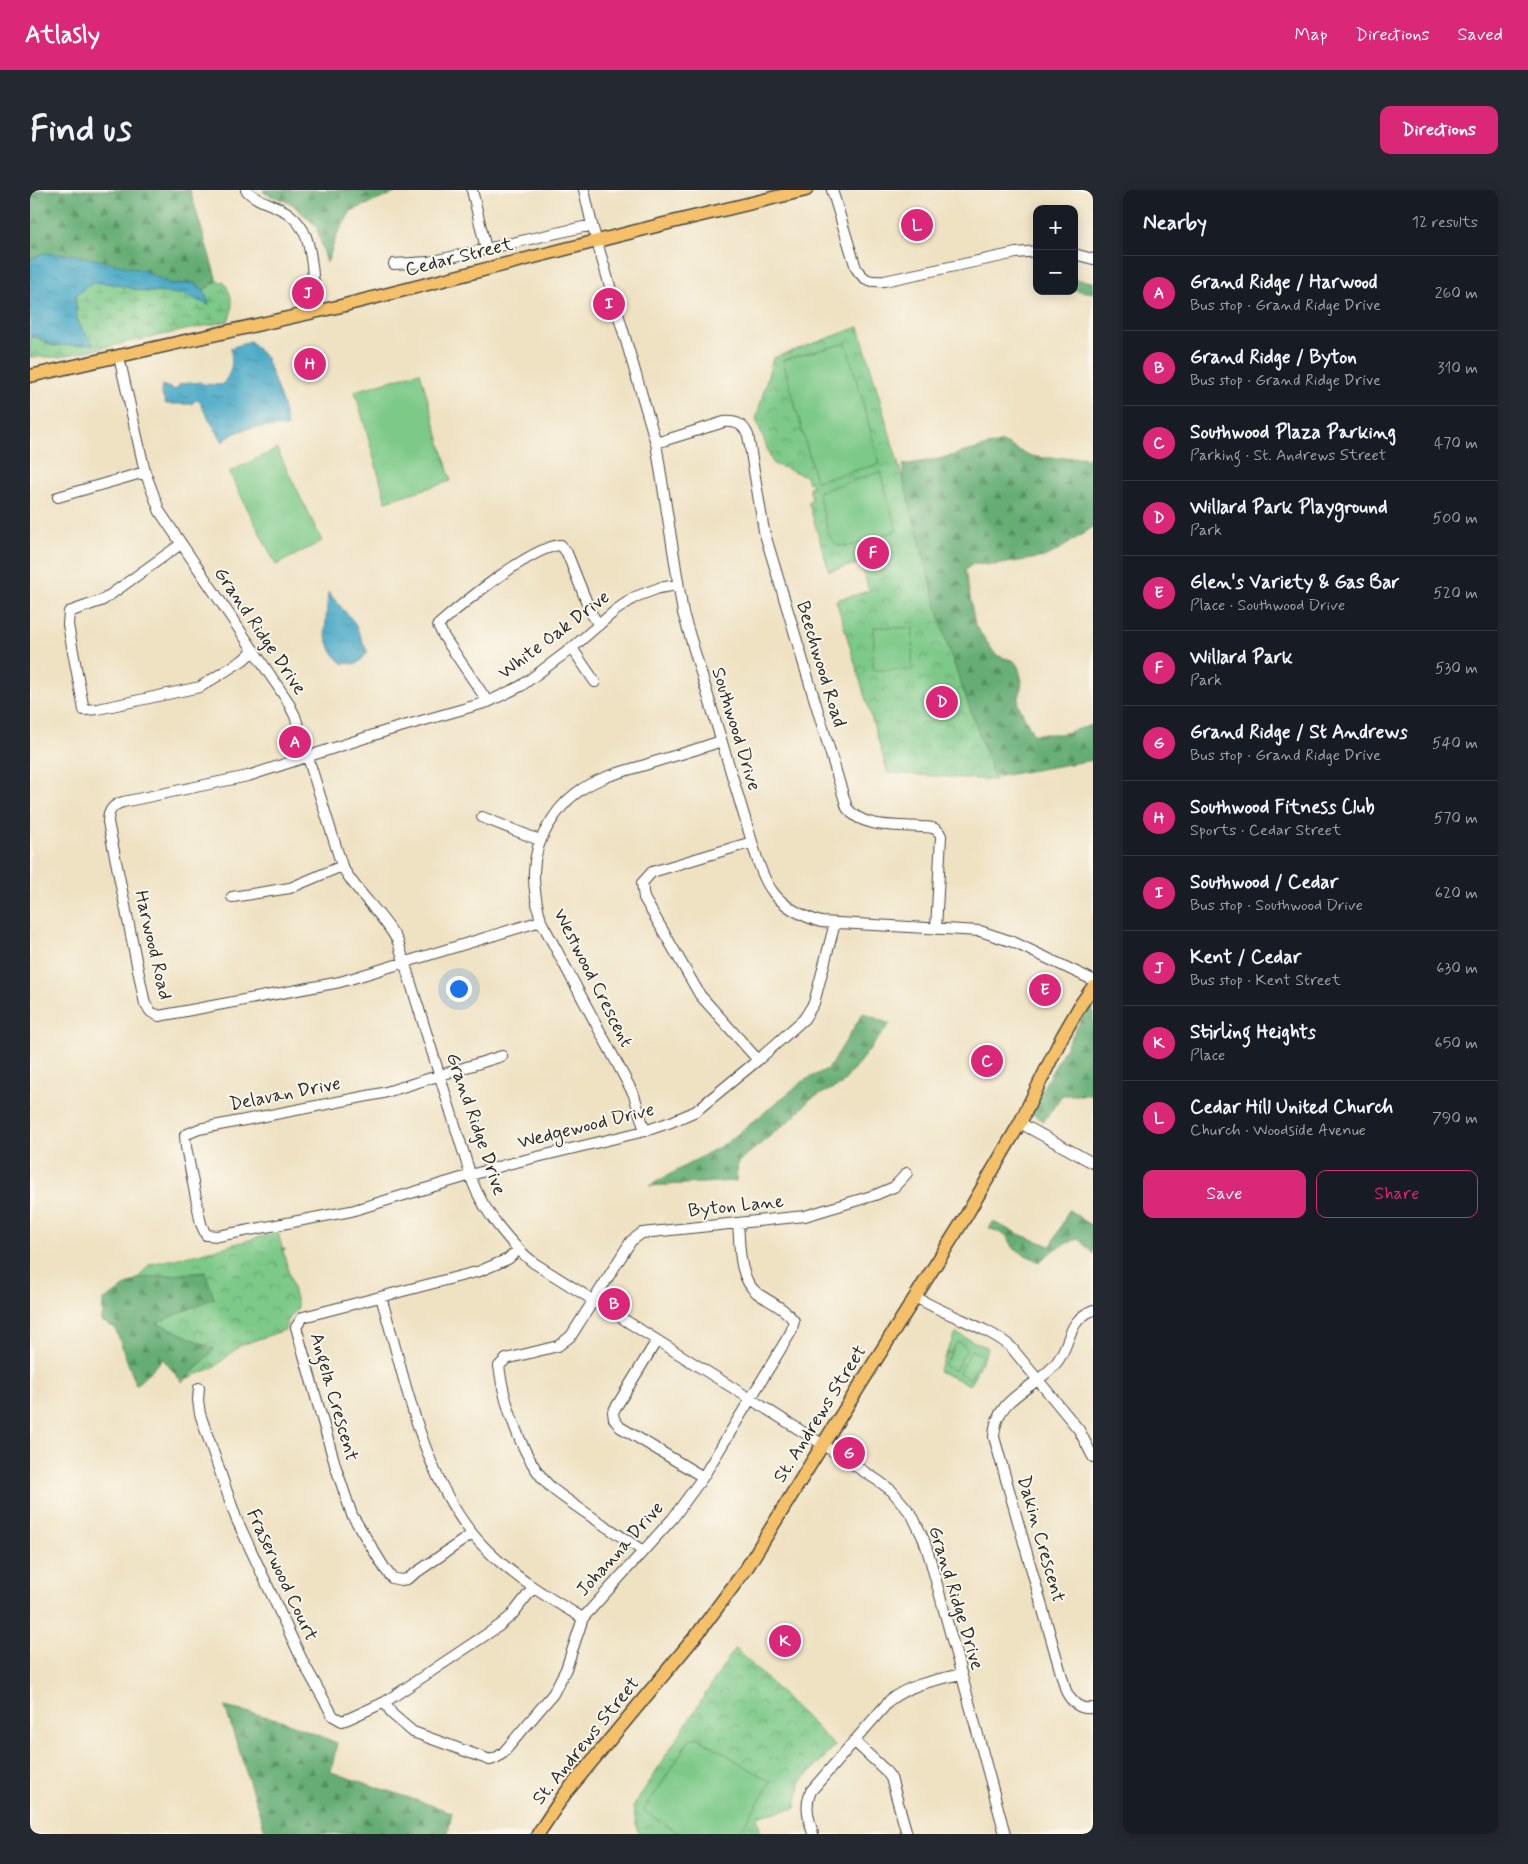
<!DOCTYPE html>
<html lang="en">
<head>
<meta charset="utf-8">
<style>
  body { margin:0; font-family:Mynerve,sans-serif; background:#242831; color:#f1f3f6 }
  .controls { position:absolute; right:15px; top:15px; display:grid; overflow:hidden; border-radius:10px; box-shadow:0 2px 12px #0003 }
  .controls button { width:45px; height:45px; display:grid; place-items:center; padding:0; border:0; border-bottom:1px solid #363941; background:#171b24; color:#f1f3f6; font:25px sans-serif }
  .you { position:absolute; left:428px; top:798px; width:18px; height:18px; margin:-12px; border:4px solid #fff; border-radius:50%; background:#1a73e8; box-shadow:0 0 0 8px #1a73e833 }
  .badge { display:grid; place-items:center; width:32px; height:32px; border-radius:50%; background:#db2777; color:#fff; font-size:16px; font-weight:700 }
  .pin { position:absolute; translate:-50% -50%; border:2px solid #fff; box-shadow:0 1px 5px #0006 }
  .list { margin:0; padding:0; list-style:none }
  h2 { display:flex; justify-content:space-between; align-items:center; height:65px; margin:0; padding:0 20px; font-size:21px }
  h2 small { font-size:16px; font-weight:400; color:#9ea1a6 }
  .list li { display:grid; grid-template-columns:32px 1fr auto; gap:15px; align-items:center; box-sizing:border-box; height:75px; padding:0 20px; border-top:1px solid #363941 }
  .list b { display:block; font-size:19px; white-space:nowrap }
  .list p { margin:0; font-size:16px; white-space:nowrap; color:#9ea1a6 }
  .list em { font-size:16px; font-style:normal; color:#9ea1a6 }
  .actions { display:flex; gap:10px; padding:15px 20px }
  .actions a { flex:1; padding:11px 0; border:1px solid #db2777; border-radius:10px; text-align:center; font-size:18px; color:#db2777 }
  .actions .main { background:#db2777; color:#fff }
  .map { position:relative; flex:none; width:1063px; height:1644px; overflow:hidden; border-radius:10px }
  header { display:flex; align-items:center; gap:30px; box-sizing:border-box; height:70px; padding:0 25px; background:#db2777; color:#fff }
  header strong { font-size:24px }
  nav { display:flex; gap:28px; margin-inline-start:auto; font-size:18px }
  .intro { display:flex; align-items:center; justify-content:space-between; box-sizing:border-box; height:120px; padding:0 30px }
  h1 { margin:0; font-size:35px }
  .button { padding:12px 22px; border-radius:10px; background:#db2777; color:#fff; font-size:18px; font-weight:700 }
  main { display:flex; gap:30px; padding:0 30px }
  aside { flex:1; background:#171b24; border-radius:10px; box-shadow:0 2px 12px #0003 }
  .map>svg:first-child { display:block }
  .forest { fill:url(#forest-firs); stroke:#486c50 }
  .wetland { fill:url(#wetland-marsh); stroke:#547a5a }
  .park { fill:url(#park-crowns); stroke:#547a5a }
  .pitch { fill:#7cc988; stroke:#547a5a }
  .water { fill:url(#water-ripples); stroke:#396a78 }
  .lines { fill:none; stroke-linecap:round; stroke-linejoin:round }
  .minor-casing { stroke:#484642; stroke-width:12 }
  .major-casing { stroke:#484642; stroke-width:15 }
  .minor { stroke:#fff; stroke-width:10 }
  .major { stroke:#f4c16a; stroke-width:12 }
  .labels { text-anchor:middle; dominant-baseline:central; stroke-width:4; stroke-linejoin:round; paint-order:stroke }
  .street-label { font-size:19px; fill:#2b2b2b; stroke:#fbf7ec }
</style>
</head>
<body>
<header>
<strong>Atlasly</strong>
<nav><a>Map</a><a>Directions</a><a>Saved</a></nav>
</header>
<div class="intro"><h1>Find us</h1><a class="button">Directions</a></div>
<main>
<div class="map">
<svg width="1063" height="1644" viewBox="0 0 1063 1644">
  <defs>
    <pattern id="forest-firs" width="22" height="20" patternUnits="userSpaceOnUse" patternTransform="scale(1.25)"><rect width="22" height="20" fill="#65ad74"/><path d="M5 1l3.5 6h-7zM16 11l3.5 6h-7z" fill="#538d5f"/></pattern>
    <pattern id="wetland-marsh" width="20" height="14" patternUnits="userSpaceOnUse" patternTransform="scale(1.25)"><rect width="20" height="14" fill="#7cc988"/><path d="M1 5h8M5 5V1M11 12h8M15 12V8" fill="none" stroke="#66a36f"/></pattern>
    <pattern id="park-crowns" width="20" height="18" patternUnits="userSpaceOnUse" patternTransform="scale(1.25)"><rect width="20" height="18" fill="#7cc988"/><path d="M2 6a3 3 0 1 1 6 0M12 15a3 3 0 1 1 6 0" fill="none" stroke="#66a36f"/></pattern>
    <pattern id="water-ripples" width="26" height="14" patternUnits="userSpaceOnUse" patternTransform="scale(1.25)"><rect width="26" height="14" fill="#47a8c6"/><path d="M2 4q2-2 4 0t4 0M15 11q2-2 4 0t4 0" fill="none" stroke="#3b89a1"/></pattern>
  </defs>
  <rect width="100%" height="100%" fill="#fbf7ec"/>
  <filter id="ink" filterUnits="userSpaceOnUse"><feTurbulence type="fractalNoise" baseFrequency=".02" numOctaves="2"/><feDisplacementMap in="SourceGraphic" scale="10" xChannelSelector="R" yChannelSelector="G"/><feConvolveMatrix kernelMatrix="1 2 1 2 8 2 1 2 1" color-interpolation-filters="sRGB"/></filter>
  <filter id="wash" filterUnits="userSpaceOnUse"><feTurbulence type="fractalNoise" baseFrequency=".0096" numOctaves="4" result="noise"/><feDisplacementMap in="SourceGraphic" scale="20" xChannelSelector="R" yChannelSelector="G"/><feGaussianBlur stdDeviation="1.12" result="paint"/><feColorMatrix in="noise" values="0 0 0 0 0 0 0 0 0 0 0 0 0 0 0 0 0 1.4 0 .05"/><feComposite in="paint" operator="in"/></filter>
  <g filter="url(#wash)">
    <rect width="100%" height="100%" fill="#efe2c3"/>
    <path class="forest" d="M0,0H160L187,91L174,100L164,93L140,94L115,81L13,63L0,70Z
      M233,0H372L321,21L307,45L297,73L286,36L262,14L235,3Z
      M1044,89L1063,92V103L1044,100Z
      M973,252C982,257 993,263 1002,266C1022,271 1043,265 1063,268V337L1027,361L1014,367L965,375L943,374L935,380L945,435L966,465L984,471L988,476L992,491L988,514L1003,544H1031L1063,535V570L964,587L917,454L873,290V275L908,269Z
      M1063,809V905H1032L1014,931L999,922Z
      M833,823L860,834L811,895L780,909L765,926L708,972L706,991L619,996L698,952L773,891L799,878Z
      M1039,1020L1063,1037V1064L1048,1048L1025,1059L1009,1072L984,1059L977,1046L959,1038L963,1032L991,1045L1021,1056Z
      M256,1059L184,1108L127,1133L185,1159L152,1192L133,1169L106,1195L85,1138L72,1131L73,1111L108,1088L175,1082Z
      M195,1517L251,1530L307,1553L301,1582L422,1622L418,1644H236Z"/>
    <path class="wetland" d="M187,91L194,92C202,105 205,116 198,131L29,167H0V147H6L23,156L63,154C47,136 46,129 46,105L63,92L85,94L112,101L152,104L179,114L174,100Z"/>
    <path class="park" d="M829,137L873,290L917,454L965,590L858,583L806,410L839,401L831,373L799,381L778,311L782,310L779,297L782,296L781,292L778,293L776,286L743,274L726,229L743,168Z
      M248,1042L268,1117L257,1132L255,1140L211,1155L185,1177L156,1189L185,1159L127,1133L184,1108L175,1082L108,1088L120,1074L169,1064Z
      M926,1143L958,1158L940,1195L908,1181Z
      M705,1458L805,1556L770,1593L766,1618L727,1626L731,1644H610L607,1639L603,1617Z"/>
    <path class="pitch" d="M816,153L850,274L786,291L753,170Z
      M390,182L421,291L356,311L325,201Z
      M247,259L292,351L246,375L199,282Z
      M850,282L867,340L817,357L816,355L810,356L803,352L801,347L799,346L788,302Z
      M844,437L883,438L882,480H843Z
      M927,1152L937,1158L925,1181L914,1176Z
      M941,1160L952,1165L940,1189L929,1183Z
      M661,1548H669L741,1592L712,1638L705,1644H650L614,1621Z"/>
    <path class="water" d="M13,63L45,65L115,81L140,94L164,93L174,100L179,115L152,104L112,101L85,94L63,92L46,105C45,129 47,136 64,154L23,156L6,147H0V70Z
      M220,151L236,168L253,215L257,237C233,237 212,234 193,252L171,216V211L166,210L162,214H136L131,203L132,195L145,200L150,194L170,192L173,194L192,195C203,180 202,176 201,158Z
      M298,402L324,432L338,463L327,474L312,473L301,461L295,443Z"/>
  </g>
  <g filter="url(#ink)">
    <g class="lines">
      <g class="minor-casing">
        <path id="minor" d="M216,0C228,13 246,14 259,24C277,38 279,54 282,75C283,90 286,106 289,121
          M442,0L456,59
          M554,0L562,35L626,253L653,423L722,652C735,697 744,717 791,732L950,741L983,752L1063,790
          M802,0L826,78C834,91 840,92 854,91L986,63L1007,61
          M1044,64L1063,69
          M364,74L399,72L562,35
          M89,167L115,282L130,322L257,510L265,526L312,676C327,704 353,723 368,752L443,993C453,1020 482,1056 504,1073L781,1247L850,1292L862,1301L882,1325L894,1350L900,1369L975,1644
          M626,253L694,232C706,231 713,234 718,245L734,341L817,618C833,639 867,635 891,637C898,637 904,637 909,642L911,646L906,739
          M28,307L115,282
          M151,354L73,410L39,422L38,435L54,520L68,519L170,497L213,470L224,460
          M542,458L565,492
          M458,512L414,447L408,435C432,414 502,356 531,355L537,363L561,423L569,435
          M452,627L509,650
          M722,652L622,682L612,693L614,708L670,805L728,870
          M202,707L260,698L312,676
          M511,731L310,792L129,826L121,822L115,814L78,632C78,621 82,615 93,612L218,586L356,541L458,512L491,496L542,458L586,420L605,407L629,398L647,395
          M472,866L353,903L169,939L155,945L156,957L171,1034L176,1045L188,1046L321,1021L478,974L615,941L641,932L666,921L728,870L774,829L784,813L805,733
          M990,933L1063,973
          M615,941L604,905L511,731C502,697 499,666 518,636C526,623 533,613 545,604C565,588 591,582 615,575C640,567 666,560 691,551
          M351,1107C376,1190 394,1298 457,1360C484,1387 520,1409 553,1428
          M886,1107C914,1125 957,1136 981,1157L1049,1240L1063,1267
          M1063,1120C1036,1132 1042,1152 1027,1172C1006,1200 965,1205 964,1247L1036,1501C1042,1513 1050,1520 1063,1518
          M627,1150L583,1222L584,1229L590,1237L673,1287
          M169,1198L168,1210L170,1224L206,1328L273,1472L303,1526L312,1531L318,1529L355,1512L469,1436L482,1425L503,1398
          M442,1344L377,1389L371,1390L362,1388L355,1379L322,1325L306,1278L266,1137L273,1127L450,1081L478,1069L488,1060
          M613,1361C585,1342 551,1321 524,1300C494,1275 474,1214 469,1176L476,1169L528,1156L541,1146L601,1051L612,1043L775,1026L845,1005L864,997L877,983
          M355,1512L362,1524L383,1542L460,1570L466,1568L473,1563L523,1504L536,1479L553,1428L643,1328L673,1287L761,1142L764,1131C755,1118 740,1112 727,1103C708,1088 710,1055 708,1033
          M824,1551L855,1580L861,1588L877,1644
          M783,1644C779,1629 774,1616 781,1601L860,1510C881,1494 906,1490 931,1484"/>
      </g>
      <g class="major-casing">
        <path id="major" d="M0,186L311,116L630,35L776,0
          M508,1644L534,1605L669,1442L716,1379L780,1275L936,1026L990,933L1032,847L1051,814L1063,797"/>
      </g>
      <use href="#minor" class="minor"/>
      <use href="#major" class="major"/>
    </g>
  </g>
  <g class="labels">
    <g class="street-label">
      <text transform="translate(429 67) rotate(-14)">Cedar Street</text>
      <text transform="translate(230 441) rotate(56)">Grand Ridge Drive</text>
      <text transform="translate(524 445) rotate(-37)">White Oak Drive</text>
      <text transform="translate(791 474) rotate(73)">Beechwood Road</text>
      <text transform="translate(706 539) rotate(73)">Southwood Drive</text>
      <text transform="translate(123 755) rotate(77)">Harwood Road</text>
      <text transform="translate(563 788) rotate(63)">Westwood Crescent</text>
      <text transform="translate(255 904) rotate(-11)">Delavan Drive</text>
      <text transform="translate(446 934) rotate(71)">Grand Ridge Drive</text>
      <text transform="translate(556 936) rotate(-14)">Wedgewood Drive</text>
      <text transform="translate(706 1016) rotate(-6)">Byton Lane</text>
      <text transform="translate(304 1207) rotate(74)">Angela Crescent</text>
      <text transform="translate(790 1224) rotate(-58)">St. Andrews Street</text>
      <text transform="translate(1011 1349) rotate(74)">Dakin Crescent</text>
      <text transform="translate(590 1359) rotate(-48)">Johanna Drive</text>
      <text transform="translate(252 1385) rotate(65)">Fraserwood Court</text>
      <text transform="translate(926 1408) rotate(73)">Grand Ridge Drive</text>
      <text transform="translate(556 1551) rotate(-51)">St. Andrews Street</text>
    </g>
  </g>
</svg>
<div class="controls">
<button>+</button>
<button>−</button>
</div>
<div class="you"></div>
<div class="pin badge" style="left:265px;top:552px">A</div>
<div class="pin badge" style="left:584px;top:1114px">B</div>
<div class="pin badge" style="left:957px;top:871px">C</div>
<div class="pin badge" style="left:912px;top:512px">D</div>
<div class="pin badge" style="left:1015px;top:800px">E</div>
<div class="pin badge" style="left:843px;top:363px">F</div>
<div class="pin badge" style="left:819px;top:1263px">G</div>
<div class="pin badge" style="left:280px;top:174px">H</div>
<div class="pin badge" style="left:579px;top:114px">I</div>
<div class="pin badge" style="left:278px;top:103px">J</div>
<div class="pin badge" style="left:755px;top:1451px">K</div>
<div class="pin badge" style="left:887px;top:35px">L</div>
</div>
<aside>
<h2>Nearby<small>12 results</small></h2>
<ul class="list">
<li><span class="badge">A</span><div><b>Grand Ridge / Harwood</b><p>Bus stop · Grand Ridge Drive</p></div><em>260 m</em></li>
<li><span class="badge">B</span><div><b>Grand Ridge / Byton</b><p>Bus stop · Grand Ridge Drive</p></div><em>310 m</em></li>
<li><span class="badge">C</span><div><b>Southwood Plaza Parking</b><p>Parking · St. Andrews Street</p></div><em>470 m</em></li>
<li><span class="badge">D</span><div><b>Willard Park Playground</b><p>Park</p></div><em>500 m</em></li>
<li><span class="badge">E</span><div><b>Glen's Variety &amp; Gas Bar</b><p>Place · Southwood Drive</p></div><em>520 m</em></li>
<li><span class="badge">F</span><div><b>Willard Park</b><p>Park</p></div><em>530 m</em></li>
<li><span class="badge">G</span><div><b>Grand Ridge / St Andrews</b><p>Bus stop · Grand Ridge Drive</p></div><em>540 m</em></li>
<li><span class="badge">H</span><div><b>Southwood Fitness Club</b><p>Sports · Cedar Street</p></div><em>570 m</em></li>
<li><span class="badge">I</span><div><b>Southwood / Cedar</b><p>Bus stop · Southwood Drive</p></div><em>620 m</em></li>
<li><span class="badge">J</span><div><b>Kent / Cedar</b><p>Bus stop · Kent Street</p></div><em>630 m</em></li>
<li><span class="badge">K</span><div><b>Stirling Heights</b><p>Place</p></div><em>650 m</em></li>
<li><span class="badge">L</span><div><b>Cedar Hill United Church</b><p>Church · Woodside Avenue</p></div><em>790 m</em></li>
</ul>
<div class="actions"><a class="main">Save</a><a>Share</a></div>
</aside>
</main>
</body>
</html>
